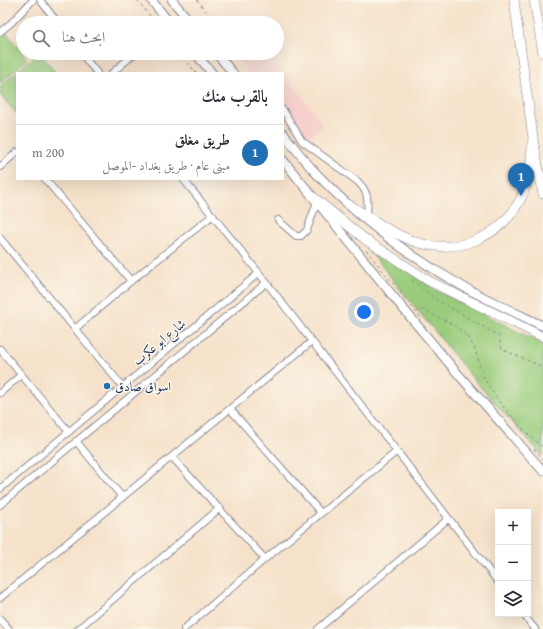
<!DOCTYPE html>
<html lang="ar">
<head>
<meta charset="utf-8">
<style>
  body { margin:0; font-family:"Gentium Book Plus",Amiri,serif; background:#f7f7f7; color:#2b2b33; direction:rtl }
  .controls { position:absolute; right:12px; bottom:12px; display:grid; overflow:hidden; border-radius:0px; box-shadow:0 4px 16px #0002 }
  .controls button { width:36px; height:36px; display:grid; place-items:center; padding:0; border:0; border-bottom:1px solid #e1e1e2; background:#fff; color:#2b2b33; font:20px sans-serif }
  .you { position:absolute; left:364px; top:312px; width:14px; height:14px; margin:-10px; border:3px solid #fff; border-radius:50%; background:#1a73e8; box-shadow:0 0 0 6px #1a73e833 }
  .badge { display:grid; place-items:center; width:26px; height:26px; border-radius:50%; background:#1f6fb2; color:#fff; font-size:13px; font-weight:700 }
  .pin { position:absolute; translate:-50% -33px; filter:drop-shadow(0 1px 2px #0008) }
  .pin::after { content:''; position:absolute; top:21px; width:14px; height:12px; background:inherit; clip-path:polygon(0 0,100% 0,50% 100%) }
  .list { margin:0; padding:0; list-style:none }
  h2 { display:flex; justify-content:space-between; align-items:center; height:52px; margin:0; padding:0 16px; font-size:17px }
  h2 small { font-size:13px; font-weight:400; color:#7c7c81 }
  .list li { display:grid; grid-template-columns:26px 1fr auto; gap:12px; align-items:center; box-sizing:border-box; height:56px; padding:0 16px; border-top:1px solid #e1e1e2 }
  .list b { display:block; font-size:15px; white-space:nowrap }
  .list p { margin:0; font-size:13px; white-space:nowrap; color:#7c7c81 }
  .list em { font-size:13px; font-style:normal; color:#7c7c81 }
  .icon { flex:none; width:22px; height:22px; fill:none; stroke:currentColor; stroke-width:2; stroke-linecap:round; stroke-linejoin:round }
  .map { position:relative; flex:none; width:543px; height:629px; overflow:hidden; direction:ltr }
  .search { position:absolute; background:#fff; box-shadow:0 4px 16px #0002; left:16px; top:16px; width:268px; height:44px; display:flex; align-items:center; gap:10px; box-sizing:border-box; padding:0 14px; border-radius:22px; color:#7c7c81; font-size:15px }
  .panel { position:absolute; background:#fff; box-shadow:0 4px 16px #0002; left:16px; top:72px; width:268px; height:108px; border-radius:0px; direction:rtl }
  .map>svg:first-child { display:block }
  .built { fill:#f7d0cd }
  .green { fill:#9acc7c; stroke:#5a7e6d }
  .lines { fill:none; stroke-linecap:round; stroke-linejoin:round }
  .minor-casing { stroke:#888894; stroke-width:8 }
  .major-casing { stroke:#888894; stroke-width:10 }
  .highway-casing { stroke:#888894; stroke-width:10 }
  .path { stroke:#888894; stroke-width:1; stroke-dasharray:3 3; stroke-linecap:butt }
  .minor { stroke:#fff; stroke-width:6 }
  .major { stroke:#fff; stroke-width:8 }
  .highway { stroke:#fff; stroke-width:9 }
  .poi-dot { fill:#1f6fb2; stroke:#fbf7ec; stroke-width:1.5 }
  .labels { text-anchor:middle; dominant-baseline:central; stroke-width:3; stroke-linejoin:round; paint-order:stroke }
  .street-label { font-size:13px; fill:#1b2f5e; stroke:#fbf7ec }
  .poi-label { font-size:13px; fill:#1b2f5e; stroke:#fbf7ec; text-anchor:start }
</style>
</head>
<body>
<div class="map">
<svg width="543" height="629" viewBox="0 0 543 629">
  <rect width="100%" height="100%" fill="#fbf7ec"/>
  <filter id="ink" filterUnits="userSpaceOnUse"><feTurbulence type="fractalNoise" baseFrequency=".025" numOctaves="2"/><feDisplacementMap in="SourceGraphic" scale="8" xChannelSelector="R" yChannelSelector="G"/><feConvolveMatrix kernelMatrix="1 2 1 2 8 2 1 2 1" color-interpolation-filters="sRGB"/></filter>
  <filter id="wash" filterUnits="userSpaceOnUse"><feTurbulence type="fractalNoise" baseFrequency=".012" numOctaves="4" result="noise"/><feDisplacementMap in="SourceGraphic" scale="16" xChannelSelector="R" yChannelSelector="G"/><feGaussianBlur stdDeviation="0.9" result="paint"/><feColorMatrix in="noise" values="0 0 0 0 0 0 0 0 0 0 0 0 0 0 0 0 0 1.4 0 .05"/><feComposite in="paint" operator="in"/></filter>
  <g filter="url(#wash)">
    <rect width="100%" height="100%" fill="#f6e2ca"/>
    <path class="built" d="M247,53H269L322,123L323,127L303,140L283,116V73H249L236,57Z"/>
    <path class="green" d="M6,32L27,59L0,83V37Z
      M38,53H40L56,73H17V114L0,95V86Z
      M371,246L437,291L543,344V456L476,382L368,249Z"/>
  </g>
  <g filter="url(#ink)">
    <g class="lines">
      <g class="minor-casing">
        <path id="minor" d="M40,0L58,23
          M0,32L11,23L33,0
          M81,53L97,73
          M112,73L135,53
          M283,110L302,141L357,181C369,192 368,200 367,216
          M0,167L17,152
          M45,179L131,281
          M183,179L259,273L498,582
          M278,220L296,236H301L307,230L317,202
          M0,238L123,387
          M76,328L131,281L213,215
          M0,349L69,432
          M0,393L21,375
          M230,409L321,513
          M76,441L122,497
          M172,457L265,559
          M0,489L259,273
          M0,505L266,283
          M0,598L311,342
          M523,614L535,629
          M0,619L9,629
          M78,629L220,508
          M184,629L265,559L396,452
          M318,629L448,519"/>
      </g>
      <g class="major-casing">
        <path id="major" d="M151,0L170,23
          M172,0L191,23
          M195,53L212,73
          M216,53L233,73
          M283,133C293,146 303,159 314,171C356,216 407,255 462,286C488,300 516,313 543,326
          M283,160L401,306L458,374L543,471"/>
      </g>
      <g class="highway-casing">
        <path id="highway" d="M514,0L533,138L543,194
          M534,0L543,53
          M312,196L366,240L429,281L543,337
          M350,205C372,219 394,235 419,243C459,254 501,237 520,200C530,181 531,159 533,138"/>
      </g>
      <path class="path" d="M137,0L156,23
        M197,0L215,23
        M180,53L196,73
        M366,250L421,318
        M412,280L437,300L499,336L501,347L504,350L543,367
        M417,312L420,309L424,310C439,318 456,324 468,337C478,349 478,366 485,380C494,398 526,435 543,447
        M534,449L543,459"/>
      <use href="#minor" class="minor"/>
      <use href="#major" class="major"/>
      <use href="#highway" class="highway"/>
    </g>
  </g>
  <circle class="poi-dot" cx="107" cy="386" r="4"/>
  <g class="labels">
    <g class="street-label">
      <text transform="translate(159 342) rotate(-40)">شارع ابو عكرب</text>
    </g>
    <g class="poi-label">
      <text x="115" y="386">اسواق صادق</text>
    </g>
  </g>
</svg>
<div class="controls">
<button>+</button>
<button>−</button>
<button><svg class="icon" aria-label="layers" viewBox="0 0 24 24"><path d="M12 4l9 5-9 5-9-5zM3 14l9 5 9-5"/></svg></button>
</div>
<div class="you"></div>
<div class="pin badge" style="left:521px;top:196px">1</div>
<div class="search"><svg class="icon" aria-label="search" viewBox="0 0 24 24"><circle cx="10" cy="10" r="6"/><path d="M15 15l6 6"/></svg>ابحث هنا</div>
<section class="panel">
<h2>بالقرب منك<small></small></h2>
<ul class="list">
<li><span class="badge">1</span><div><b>طريق مغلق</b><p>مبنى عام · طريق بغداد -الموصل</p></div><em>200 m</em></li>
</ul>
</section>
</div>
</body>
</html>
